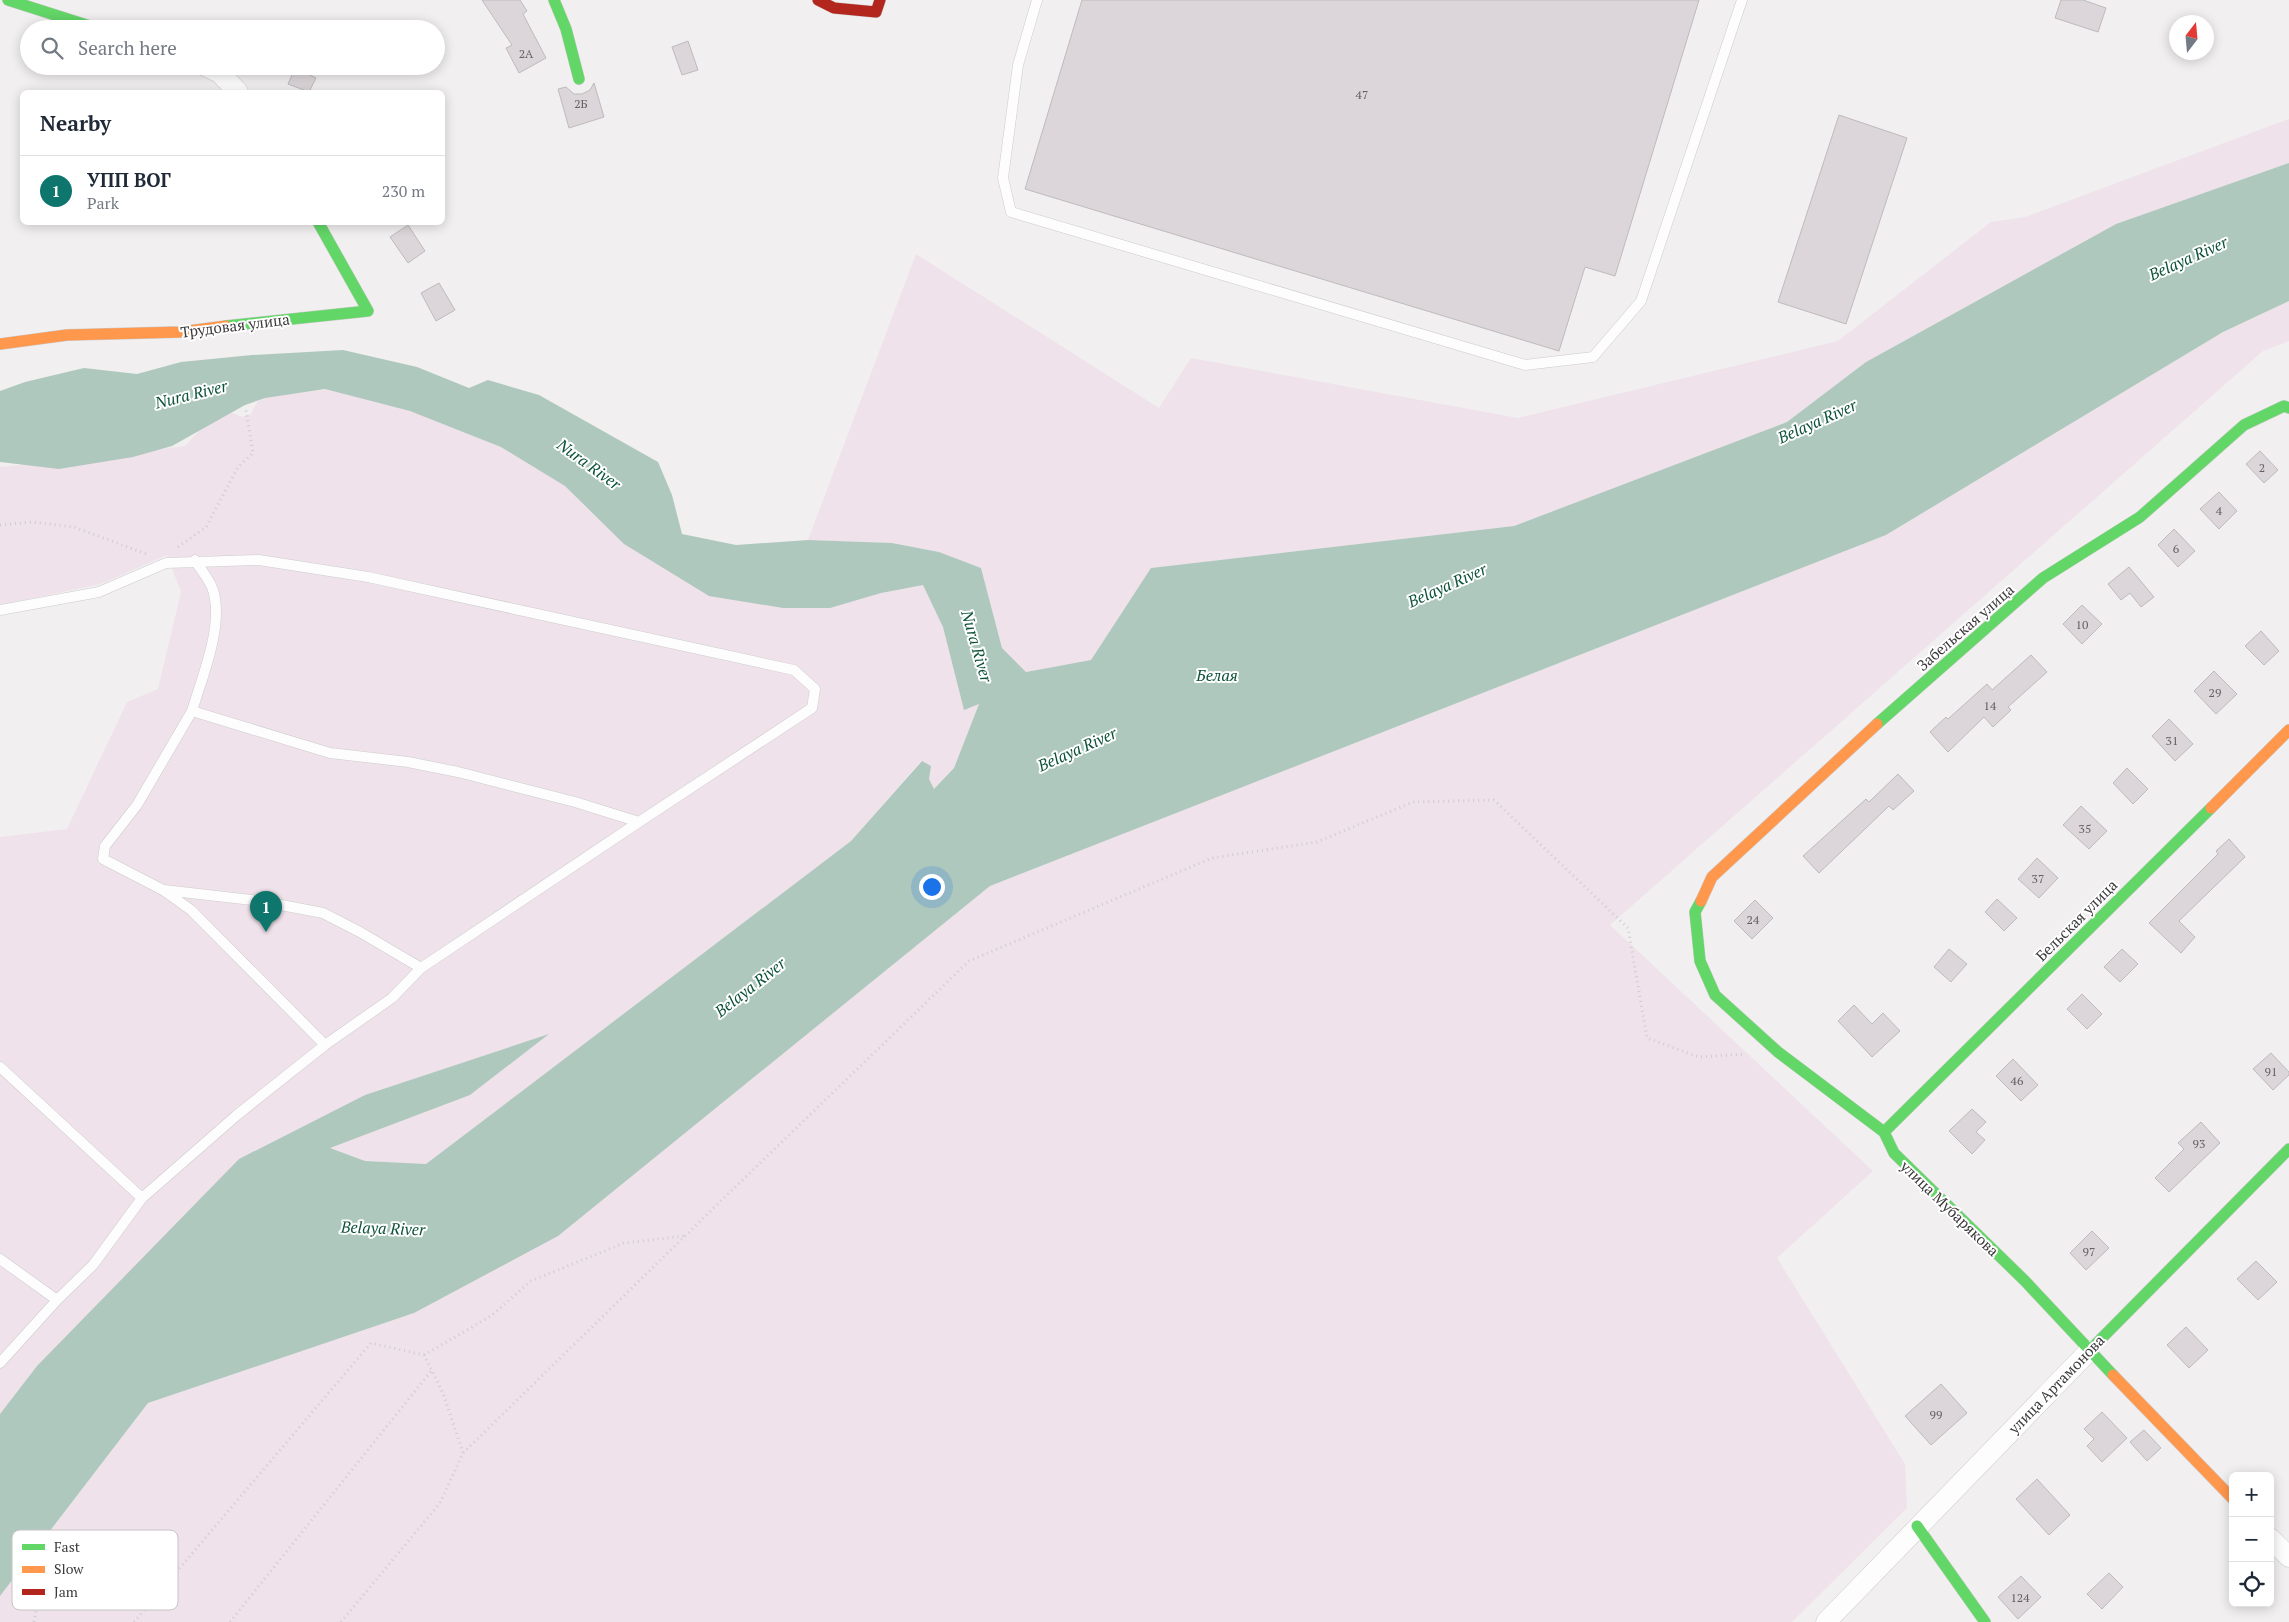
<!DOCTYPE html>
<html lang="en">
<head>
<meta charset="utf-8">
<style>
  body { margin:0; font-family:"PT Serif",serif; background:#f2f2f3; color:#1f2937 }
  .controls { position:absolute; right:15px; bottom:15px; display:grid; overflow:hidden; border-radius:8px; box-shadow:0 2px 12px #0003 }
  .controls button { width:45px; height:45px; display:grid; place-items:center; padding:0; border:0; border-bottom:1px solid #e0e1e3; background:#fff; color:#1f2937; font:25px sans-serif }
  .compass { position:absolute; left:2169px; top:15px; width:45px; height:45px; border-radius:50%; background:#fff; box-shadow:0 2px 12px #0003; rotate:16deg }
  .you { position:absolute; left:931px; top:886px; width:18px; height:18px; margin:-12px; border:4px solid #fff; border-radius:50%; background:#1a73e8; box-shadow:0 0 0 8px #1a73e833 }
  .badge { display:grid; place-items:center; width:32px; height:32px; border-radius:50%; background:#0f766e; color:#fff; font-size:16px; font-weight:700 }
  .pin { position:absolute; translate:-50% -41px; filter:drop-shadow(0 1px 2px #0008) }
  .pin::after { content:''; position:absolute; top:26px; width:18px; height:15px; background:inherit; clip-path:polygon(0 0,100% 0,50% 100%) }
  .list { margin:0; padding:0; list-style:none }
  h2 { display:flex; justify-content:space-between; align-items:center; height:65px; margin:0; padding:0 20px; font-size:21px }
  h2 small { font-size:16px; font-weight:400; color:#747a83 }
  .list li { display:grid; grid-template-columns:32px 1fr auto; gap:15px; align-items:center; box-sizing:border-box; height:70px; padding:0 20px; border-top:1px solid #e0e1e3 }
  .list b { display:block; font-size:19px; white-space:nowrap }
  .list p { margin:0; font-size:16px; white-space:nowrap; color:#747a83 }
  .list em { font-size:16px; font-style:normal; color:#747a83 }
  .icon { flex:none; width:28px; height:28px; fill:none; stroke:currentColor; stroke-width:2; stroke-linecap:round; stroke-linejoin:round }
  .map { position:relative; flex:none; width:2289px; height:1622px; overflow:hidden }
  .search { position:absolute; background:#fff; box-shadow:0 2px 12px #0003; left:20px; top:20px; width:425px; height:55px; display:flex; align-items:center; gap:12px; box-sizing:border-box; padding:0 18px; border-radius:28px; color:#747a83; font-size:19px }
  .panel { position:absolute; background:#fff; box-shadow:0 2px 12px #0003; left:20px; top:90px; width:425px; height:135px; border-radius:8px }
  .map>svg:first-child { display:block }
  .green { fill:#efe2ea }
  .water { fill:#afc8bd }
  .building { fill:#dcd5d9; stroke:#bdbbbc }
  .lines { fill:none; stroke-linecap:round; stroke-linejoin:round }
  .lane-casing { stroke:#cdcbcb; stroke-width:11 }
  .street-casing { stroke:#cdcbcb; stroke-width:21 }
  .fast-casing { stroke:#cdcbcb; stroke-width:12 }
  .slow-casing { stroke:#cdcbcb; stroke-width:12 }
  .jam-casing { stroke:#cdcbcb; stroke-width:12 }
  .path { stroke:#cfcdce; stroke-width:3; stroke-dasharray:1 4; stroke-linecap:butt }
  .lane { stroke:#fdfdfd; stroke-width:10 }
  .street { stroke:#fdfdfd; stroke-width:20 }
  .fast { stroke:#63d668; stroke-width:11 }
  .slow { stroke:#ff974d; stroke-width:11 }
  .jam { stroke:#b3261e; stroke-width:11 }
  .labels { text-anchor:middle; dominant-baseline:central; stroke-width:4; stroke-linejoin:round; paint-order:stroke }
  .number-label { font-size:12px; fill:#646162 }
  .street-label { font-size:15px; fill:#3c3a3b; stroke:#fff }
  .water-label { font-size:16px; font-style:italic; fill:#0c513a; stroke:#fff }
  .key { fill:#fff; stroke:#c4c4c4; stroke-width:1 }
  .key-label { font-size:14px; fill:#3c3a3b }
</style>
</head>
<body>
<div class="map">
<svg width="2289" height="1622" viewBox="0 0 2289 1622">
  <rect width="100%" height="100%" fill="#f1eff0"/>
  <path class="green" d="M2289,119V163L2116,224L1866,362L1787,422L1514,526L1152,568L1091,660L1026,672L1002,648L981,568L939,552L892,543L808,540L916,254L1159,408L1191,358L1518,418L1838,341L1991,222L2025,217Z
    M2289,301V341L2263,351L1610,925L1873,1171L1777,1258L1905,1464L1907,1508L1792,1622H0V1596L148,1403L414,1313L682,1135L990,886L1886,535L2223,332Z
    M347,387L536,441L653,559L924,577L979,704L954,768L933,790L921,761L851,841L426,1164L365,1161L329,1148L470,1095L547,1035L365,1095L37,1366L0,1414V837L67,829L127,702L158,689L181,592L167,555L101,584L0,605V466L3,467L185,446L220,408L242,417L251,414L260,397Z"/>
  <path class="water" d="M2289,163V301L2223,332L1886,535L990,886L558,1236L414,1313L148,1403L0,1596V1414L37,1366L239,1159L365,1095L549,1034L470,1095L330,1148L365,1161L426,1164L851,841L922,761L931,766L929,779L934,789L954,768L979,704L964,710L943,627L923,585L881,593L830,608H783L709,596L624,544L565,486L501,447L410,411L325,389L265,398L245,405L172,446L133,457L59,469L0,462V391L25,382L84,368L137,374L181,362L252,355L343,350L417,367L469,388L488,380L539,395L658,462L672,495L682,534L736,545L808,540L892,543L939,552L981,568L1002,648L1026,672L1091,660L1151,568L1514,526L1787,422L1866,362L2116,224Z"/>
  <path class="building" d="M482,0H520L527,11L523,14L546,58L519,73L506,48L512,45Z
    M1082,0H1699L1615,276L1585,267L1559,351L1025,189Z
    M2061,0H2083L2106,8L2098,32L2055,18Z
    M688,41L698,70L682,75L672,47Z
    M295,68L316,78L309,92L288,84Z
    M594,83L604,117L569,128L558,89L566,87L574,94H582L590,90Z
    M1839,115L1907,138L1846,324L1778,302Z
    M408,225L425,251L408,263L390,237Z
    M439,283L455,310L436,321L421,293Z
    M2260,451L2278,470L2264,483L2246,464Z
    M2219,492L2237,511L2219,529L2200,509Z
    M2174,529L2195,551L2178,567L2158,545Z
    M2129,567L2154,597L2141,607L2130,593L2121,600L2108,584Z
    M2082,605L2102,624L2082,644L2063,624Z
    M2261,631L2279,651L2264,665L2245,646Z
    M2031,655L2047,672L2008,707L2011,710L1993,727L1984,717L1948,752L1930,732L1946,717L1948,719L1987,684L1992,690Z
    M2214,671L2237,694L2216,714L2194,691Z
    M2169,719L2193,744L2175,761L2152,736Z
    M2127,768L2148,789L2133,804L2113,783Z
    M1898,774L1914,791L1893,810L1889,806L1819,873L1803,856L1866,799L1869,802Z
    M2081,806L2107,831L2089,849L2063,825Z
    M2229,839L2245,857L2179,921L2195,937L2181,953L2149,923L2218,854L2216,851Z
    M2037,858L2058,878L2039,898L2018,879Z
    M1997,899L2017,918L2004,931L1985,912Z
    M1755,900L1773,918L1752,939L1734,921Z
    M1949,949L1967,964L1951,982L1934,967Z
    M2122,949L2138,964L2120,982L2104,967Z
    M2082,994L2102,1014L2087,1029L2067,1009Z
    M1854,1005L1872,1024L1883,1013L1900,1031L1872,1057L1838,1021Z
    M2271,1053L2289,1072V1075L2273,1090L2253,1069Z
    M2013,1059L2038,1085L2021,1101L1996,1076Z
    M1972,1109L1986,1122L1976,1132L1985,1140L1972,1154L1949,1131Z
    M2201,1122L2220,1143L2169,1192L2155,1178L2184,1149L2178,1143Z
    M2092,1231L2109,1248L2086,1270L2070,1253Z
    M2256,1261L2277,1282L2258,1300L2237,1279Z
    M2186,1327L2208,1350L2189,1368L2167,1345Z
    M1941,1384L1967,1413L1931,1445L1905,1416Z
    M2102,1412L2127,1438L2102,1462L2087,1446L2094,1439L2084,1429Z
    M2144,1430L2161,1448L2147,1461L2130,1442Z
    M2037,1479L2070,1515L2049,1535L2016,1499Z
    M2109,1573L2123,1587L2102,1609L2087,1594Z
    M2021,1576L2041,1597L2018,1619L1998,1597Z"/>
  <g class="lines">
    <g class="lane-casing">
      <path id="lane" d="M1037,0L1018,65L1003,178L1011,212L1525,365L1593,357L1641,301L1742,0
        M0,610L99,592L166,563L259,560L368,577L794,670L815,689L812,708L639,822L575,802L458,772L408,762L330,753L192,711C202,677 224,626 213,590C210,580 200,569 195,560
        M192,711L137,805L105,846L103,859L163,890L191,910L325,1045L392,998L421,968L639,822
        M164,890L260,901L323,913L360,932L421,968
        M0,1067L142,1198L237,1115L325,1045
        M0,1259L57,1300L93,1265L142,1198
        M0,1363L57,1300"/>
    </g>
    <g class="street-casing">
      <path id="street" d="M205,66L220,73L238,92
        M2270,1538L2289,1557
        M1826,1622L2089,1351"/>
    </g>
    <g class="fast-casing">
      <path id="fast" d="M8,0L99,29
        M554,0L566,29L579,79
        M226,326L368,311L318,222
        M1877,724L2043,578L2140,517L2244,425L2284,406L2289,408
        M1701,901L1695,912L1700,961L1715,995L1778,1052L1884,1132L1894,1153L2025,1281L2113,1375
        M1884,1132L2211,808
        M2089,1351L2289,1149
        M1917,1526L1985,1622"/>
    </g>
    <g class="slow-casing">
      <path id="slow" d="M0,344L67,335L181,332L226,326
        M2211,808L2289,730
        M1701,901L1712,877L1877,724
        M2113,1375L2233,1499"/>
    </g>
    <g class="jam-casing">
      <path id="jam" d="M818,0L834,8L876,12L880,0"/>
    </g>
    <path class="path" d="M0,525L32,522L74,527L149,555
      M178,547L206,527L238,467L253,453L246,410
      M424,1355L491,1316L531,1281L624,1243L684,1236
      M34,1622L44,1563
      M134,1622L371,1343L424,1355L443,1393L463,1453
      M230,1622L432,1370
      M341,1622L440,1503L463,1453L728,1194L969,961L1212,858L1317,842L1413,802L1494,800L1628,928L1647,1038L1699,1057L1745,1054"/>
    <use href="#lane" class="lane"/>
    <use href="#street" class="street"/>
    <use href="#fast" class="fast"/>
    <use href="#slow" class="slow"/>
    <use href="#jam" class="jam"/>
  </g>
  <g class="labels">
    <g class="number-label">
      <text x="526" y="53">2А</text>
      <text x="1362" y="94">47</text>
      <text x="581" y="103">2Б</text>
      <text x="2262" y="467">2</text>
      <text x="2219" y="510">4</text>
      <text x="2176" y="548">6</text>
      <text x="2082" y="624">10</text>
      <text x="2215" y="692">29</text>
      <text x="1990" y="705">14</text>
      <text x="2172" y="740">31</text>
      <text x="2085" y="828">35</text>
      <text x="2038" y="878">37</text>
      <text x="1753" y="919">24</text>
      <text x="2271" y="1071">91</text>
      <text x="2017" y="1080">46</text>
      <text x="2199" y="1143">93</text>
      <text x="2089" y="1251">97</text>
      <text x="1936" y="1414">99</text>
      <text x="2020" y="1597">124</text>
    </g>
    <g class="street-label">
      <text transform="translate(235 325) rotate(-7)">Трудовая улица</text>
      <text transform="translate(1965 627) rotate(-41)">Забельская улица</text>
      <text transform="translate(2076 920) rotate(-45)">Бельская улица</text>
      <text transform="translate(1950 1208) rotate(44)">улица Мубарякова</text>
      <text transform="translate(2056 1384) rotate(-46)">улица Артамонова</text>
    </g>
    <g class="water-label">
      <text transform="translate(2188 258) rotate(-24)">Belaya River</text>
      <text transform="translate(191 394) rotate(-14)">Nura River</text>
      <text transform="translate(1817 421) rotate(-24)">Belaya River</text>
      <text transform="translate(589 464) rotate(36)">Nura River</text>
      <text transform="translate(1447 585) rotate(-24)">Belaya River</text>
      <text transform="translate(977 646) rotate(74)">Nura River</text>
      <text x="1217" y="675">Белая</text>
      <text transform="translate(1077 749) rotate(-24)">Belaya River</text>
      <text transform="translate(750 987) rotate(-38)">Belaya River</text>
      <text transform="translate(383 1228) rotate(2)">Belaya River</text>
    </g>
  </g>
  <rect x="12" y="1530" width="166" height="80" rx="8" class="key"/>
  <rect x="22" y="1544" width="23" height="6" fill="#63d668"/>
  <rect x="22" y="1566" width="23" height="7" fill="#ff974d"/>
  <rect x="22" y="1589" width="23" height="6" fill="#b3261e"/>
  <g class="key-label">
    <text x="54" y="1552">Fast</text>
    <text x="54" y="1574">Slow</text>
    <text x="54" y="1597">Jam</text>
  </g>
</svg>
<div class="controls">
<button>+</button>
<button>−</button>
<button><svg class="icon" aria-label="locate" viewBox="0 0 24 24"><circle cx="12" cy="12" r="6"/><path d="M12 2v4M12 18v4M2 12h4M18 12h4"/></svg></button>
</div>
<svg class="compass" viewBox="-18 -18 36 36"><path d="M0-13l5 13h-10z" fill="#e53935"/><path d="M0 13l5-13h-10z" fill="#747a83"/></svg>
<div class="you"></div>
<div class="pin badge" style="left:266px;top:932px">1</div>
<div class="search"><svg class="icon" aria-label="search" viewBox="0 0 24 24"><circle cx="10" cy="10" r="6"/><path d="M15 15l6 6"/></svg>Search here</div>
<section class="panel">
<h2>Nearby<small></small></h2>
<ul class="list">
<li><span class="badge">1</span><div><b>УПП ВОГ</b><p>Park</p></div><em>230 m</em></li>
</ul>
</section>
</div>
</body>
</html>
